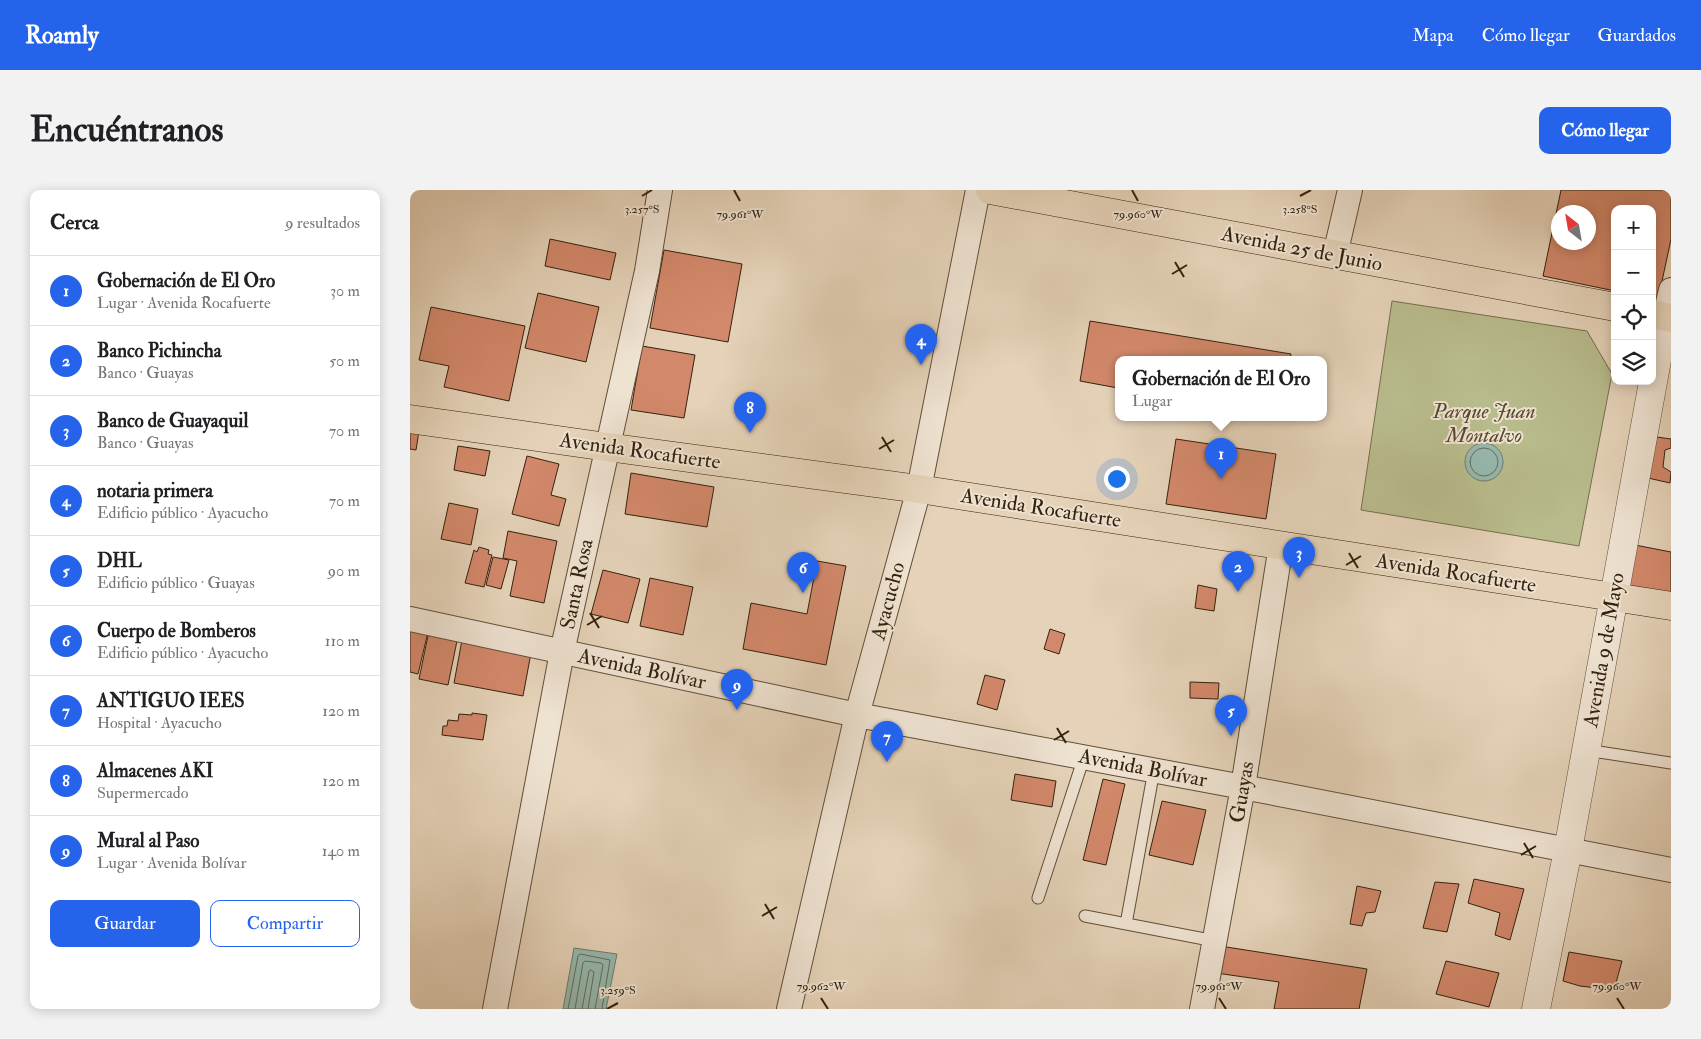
<!DOCTYPE html>
<html lang="es">
<head>
<meta charset="utf-8">
<style>
  body { margin:0; font-family:"IM FELL Double Pica",serif; background:#f2f2f2; color:#202124 }
  .controls { position:absolute; right:15px; top:15px; display:grid; overflow:hidden; border-radius:10px; box-shadow:0 2px 12px #0003 }
  .controls button { width:45px; height:45px; display:grid; place-items:center; padding:0; border:0; border-bottom:1px solid #e0e0e0; background:#fff; color:#202124; font:25px sans-serif }
  .compass { position:absolute; left:1141px; top:15px; width:45px; height:45px; border-radius:50%; background:#fff; box-shadow:0 2px 12px #0003; rotate:329deg }
  .you { position:absolute; left:706px; top:288px; width:18px; height:18px; margin:-12px; border:4px solid #fff; border-radius:50%; background:#1a73e8; box-shadow:0 0 0 8px #1a73e833 }
  .badge { display:grid; place-items:center; width:32px; height:32px; border-radius:50%; background:#2563eb; color:#fff; font-size:16px; font-weight:700 }
  .pin { position:absolute; translate:-50% -41px; filter:drop-shadow(0 1px 2px #0008) }
  .pin::after { content:''; position:absolute; top:26px; width:18px; height:15px; background:inherit; clip-path:polygon(0 0,100% 0,50% 100%) }
  .popup { position:absolute; left:705px; top:166px; width:212px; height:65px; box-sizing:border-box; display:grid; place-content:center; border-radius:10px; background:#fff; filter:drop-shadow(0 1px 4px #0005); font-size:16px; white-space:nowrap; color:#757577 }
  .popup b { font-size:19px; color:#202124 }
  .popup::after { content:''; position:absolute; left:50%; top:100%; margin-left:-10px; border:10px solid transparent; border-top-color:#fff }
  .list { margin:0; padding:0; list-style:none }
  h2 { display:flex; justify-content:space-between; align-items:center; height:65px; margin:0; padding:0 20px; font-size:21px }
  h2 small { font-size:16px; font-weight:400; color:#757577 }
  .list li { display:grid; grid-template-columns:32px 1fr auto; gap:15px; align-items:center; box-sizing:border-box; height:70px; padding:0 20px; border-top:1px solid #e0e0e0 }
  .list b { display:block; font-size:19px; white-space:nowrap }
  .list p { margin:0; font-size:16px; white-space:nowrap; color:#757577 }
  .list em { font-size:16px; font-style:normal; color:#757577 }
  .actions { display:flex; gap:10px; padding:15px 20px }
  .actions a { flex:1; padding:11px 0; border:1px solid #2563eb; border-radius:10px; text-align:center; font-size:18px; color:#2563eb }
  .actions .main { background:#2563eb; color:#fff }
  .icon { flex:none; width:28px; height:28px; fill:none; stroke:currentColor; stroke-width:2; stroke-linecap:round; stroke-linejoin:round }
  .map { position:relative; flex:none; width:1261px; height:819px; overflow:hidden; border-radius:10px }
  header { display:flex; align-items:center; gap:30px; box-sizing:border-box; height:70px; padding:0 25px; background:#2563eb; color:#fff }
  header strong { font-size:24px }
  nav { display:flex; gap:28px; margin-inline-start:auto; font-size:18px }
  .intro { display:flex; align-items:center; justify-content:space-between; box-sizing:border-box; height:120px; padding:0 30px }
  h1 { margin:0; font-size:35px }
  .button { padding:12px 22px; border-radius:10px; background:#2563eb; color:#fff; font-size:18px; font-weight:700 }
  main { display:flex; gap:30px; padding:0 30px }
  aside { flex:1; background:#fff; border-radius:10px; box-shadow:0 2px 12px #0003 }
  .map>svg:first-child { display:block }
  .green { fill:#b8bb8c; stroke:#766e4d }
  .water { fill:#96b8ad; stroke:#6f7c6d }
  .lines { fill:none; stroke-linecap:round; stroke-linejoin:round }
  .shore { stroke:#656d5e; stroke-width:1 }
  .building { fill:#d2886a; stroke:#34220e; fill-rule:evenodd }
  .service-casing { stroke:#604e38; stroke-width:13 }
  .minor-casing { stroke:#604e38; stroke-width:26 }
  .tertiary-casing { stroke:#604e38; stroke-width:29 }
  .primary-casing { stroke:#34220e; stroke-width:29 }
  .service { stroke:#eee2d1; stroke-width:11 }
  .minor { stroke:#eee2d1; stroke-width:24 }
  .tertiary { stroke:#eee2d1; stroke-width:28 }
  .primary { stroke:#e5d2b8; stroke-width:28 }
  .ticks { fill:none; stroke:#34220e; stroke-width:2 }
  .labels { text-anchor:middle; dominant-baseline:central; stroke-width:4; stroke-linejoin:round; paint-order:stroke }
  .street-label { font-size:21px; fill:#34220e; stroke:#eee2d1 }
  .park-label { font-size:21px; font-style:italic; fill:#55482e; stroke:#eee2d1 }
  .ticks-label { font-size:12px; text-anchor:middle; fill:#34220e; stroke:#eee2d1; stroke-width:4; stroke-linejoin:round; paint-order:stroke }
</style>
</head>
<body>
<header>
<strong>Roamly</strong>
<nav><a>Mapa</a><a>Cómo llegar</a><a>Guardados</a></nav>
</header>
<div class="intro"><h1>Encuéntranos</h1><a class="button">Cómo llegar</a></div>
<main>
<aside>
<h2>Cerca<small>9 resultados</small></h2>
<ul class="list">
<li><span class="badge">1</span><div><b>Gobernación de El Oro</b><p>Lugar · Avenida Rocafuerte</p></div><em>30 m</em></li>
<li><span class="badge">2</span><div><b>Banco Pichincha</b><p>Banco · Guayas</p></div><em>50 m</em></li>
<li><span class="badge">3</span><div><b>Banco de Guayaquil</b><p>Banco · Guayas</p></div><em>70 m</em></li>
<li><span class="badge">4</span><div><b>notaria primera</b><p>Edificio público · Ayacucho</p></div><em>70 m</em></li>
<li><span class="badge">5</span><div><b>DHL</b><p>Edificio público · Guayas</p></div><em>90 m</em></li>
<li><span class="badge">6</span><div><b>Cuerpo de Bomberos</b><p>Edificio público · Ayacucho</p></div><em>110 m</em></li>
<li><span class="badge">7</span><div><b>ANTIGUO IEES</b><p>Hospital · Ayacucho</p></div><em>120 m</em></li>
<li><span class="badge">8</span><div><b>Almacenes AKI</b><p>Supermercado</p></div><em>120 m</em></li>
<li><span class="badge">9</span><div><b>Mural al Paso</b><p>Lugar · Avenida Bolívar</p></div><em>140 m</em></li>
</ul>
<div class="actions"><a class="main">Guardar</a><a>Compartir</a></div>
</aside>
<div class="map">
<svg width="1261" height="819" viewBox="0 0 1261 819">
  <rect width="100%" height="100%" fill="#e5d2b8"/>
  <filter id="stains"><feTurbulence type="fractalNoise" baseFrequency=".004" numOctaves="4"/><feColorMatrix values="0 0 0 0 .2 0 0 0 0 .09 0 0 0 0 .02 0 0 0 .5 -.17"/></filter>
  <radialGradient id="worn" r=".72"><stop offset=".6" stop-color="#630" stop-opacity="0"/><stop offset="1" stop-color="#630" stop-opacity=".3"/></radialGradient>
  <path class="green" d="M982,111L1177,141L1202,184L1169,356L951,320Z"/>
  <path class="water" d="M1055 272a19 19 0 1 1 38 0a19 19 0 1 1-38 0Z
    M164,758L207,764L196,819H153Z"/>
  <g class="lines">
    <path class="shore" d="M1060 272a14 14 0 1 1 28 0a14 14 0 1 1-28 0Z
      M158,819L168,766L170,764L200,770L192,819
      M165,819L173,773L175,771L191,773L193,775L185,819
      M172,819L179,781L181,780L184,782L178,819"/>
  </g>
  <path class="building" d="M1151,0H1261V49L1248,110L1242,109V19H1205V101L1133,86ZM1148,22H1178V52H1148Z
    M140,49L206,63L200,90L135,76Z
    M254,60L332,74L318,152L240,138Z
    M128,103L189,117L176,172L115,158Z
    M21,117L115,136L99,211L34,197L39,176L9,170Z
    M680,131L881,164L880,170H708V198L670,191Z
    M232,156L285,165L274,228L221,220Z
    M0,239L9,241L6,260L0,259Z
    M1247,247L1261,249V258L1255,260L1253,277L1261,282L1260,293L1238,288Z
    M766,249L866,264L856,329L756,314Z
    M48,256L80,261L75,286L44,280Z
    M117,266L149,274L141,305L156,309L149,336L102,324Z
    M221,283L304,297L297,337L215,324Z
    M39,313L68,319L61,355L31,349Z
    M98,341L147,351L134,413L100,406L107,371L93,368Z
    M1225,355L1261,362V403L1208,404Z
    M69,357L79,360L78,364L82,365L74,397L55,393L64,360L67,362Z
    M83,367L99,370L91,399L76,395Z
    M407,371L436,376L416,475L333,459L341,413L397,424Z
    M193,380L230,389L218,433L181,424Z
    M240,388L283,397L273,445L230,436Z
    M788,395L807,399L804,421L785,418Z
    M20,436L49,441L38,495L9,489Z
    M0,437L18,442L8,484L0,482Z
    M640,439L655,444L649,464L634,459Z
    M52,450L121,463L113,506L44,493Z
    M575,485L595,490L587,520L567,514Z
    M780,492L809,493L808,509L780,508Z
    M62,523L77,525L73,550L32,545L33,536H37L38,530L48,531L49,524L62,525Z
    M605,584L646,591L642,617L601,610Z
    M693,589L715,594L696,675L673,670Z
    M752,611L796,620L783,675L739,665Z
    M1064,689L1114,699L1100,750L1085,745L1090,723L1058,713Z
    M1025,692L1049,694L1037,742L1013,738Z
    M947,696L971,701L965,722L956,723L952,736L940,734Z
    M810,756L957,779L949,819H864L869,792L806,783Z
    M1159,762L1212,771L1204,800L1170,796L1153,791Z
    M1036,771L1089,783L1079,817L1026,804Z"/>
  <g class="lines">
    <g class="service-casing">
      <path id="service" d="M1176,560L1261,573
        M628,708L674,567
        M675,726L805,751
        M716,734L744,580"/>
    </g>
    <g class="minor-casing">
      <path id="minor" d="M925,65L940,0
        M1255,126L1261,100
        M0,429L447,525L833,597L1261,680
        M85,819L152,462L237,81L250,0
        M379,819L447,525L509,299L568,0
        M792,819L833,597L871,355"/>
    </g>
    <g class="tertiary-casing">
      <path id="tertiary" d="M1126,819L1158,660L1255,126"/>
    </g>
    <g class="primary-casing">
      <path id="primary" d="M580,0L1205,117
        M1242,124L1261,128
        M0,229L197,257L509,299L1261,416"/>
    </g>
    <use href="#service" class="service"/>
    <use href="#minor" class="minor"/>
    <use href="#tertiary" class="tertiary"/>
    <use href="#primary" class="primary"/>
  </g>
  <path class="ticks" d="M324,0L330,11M722,0L728,11M232,6L242,0M890,6L901,0M765,72L774,87M762,84L777,75M472,247L481,262M469,259L484,250M939,363L948,378M936,375L951,366M180,423L189,438M177,435L192,426M647,538L656,553M644,550L659,541M1114,653L1123,668M1111,665L1126,656M355,714L364,729M352,726L367,717M411,808L418,819M809,808L816,819M1207,808L1214,819M197,819L208,813"/>
  <g class="labels">
    <g class="street-label">
      <text transform="translate(892 59) rotate(11)">Avenida 25 de Junio</text>
      <text transform="translate(230 261) rotate(8)">Avenida Rocafuerte</text>
      <text transform="translate(631 318) rotate(9)">Avenida Rocafuerte</text>
      <text transform="translate(1046 383) rotate(9)">Avenida Rocafuerte</text>
      <text transform="translate(167 394) rotate(-78)">Santa Rosa</text>
      <text transform="translate(478 411) rotate(-75)">Ayacucho</text>
      <text transform="translate(1194 460) rotate(-80)">Avenida 9 de Mayo</text>
      <text transform="translate(232 479) rotate(12)">Avenida Bolívar</text>
      <text transform="translate(733 578) rotate(11)">Avenida Bolívar</text>
      <text transform="translate(832 602) rotate(-80)">Guayas</text>
    </g>
    <g class="park-label">
      <text x="1074" y="221">Parque Juan<tspan x="1074" dy="24">Montalvo</tspan></text>
    </g>
  </g>
  <g class="ticks-label">
    <text x="232" y="23">3.257°S</text>
    <text x="890" y="23">3.258°S</text>
    <text x="330" y="28">79.961°W</text>
    <text x="728" y="28">79.960°W</text>
    <text x="411" y="800">79.962°W</text>
    <text x="809" y="800">79.961°W</text>
    <text x="1207" y="800">79.960°W</text>
    <text x="208" y="804">3.259°S</text>
  </g>
  <rect width="100%" height="100%" filter="url(#stains)"/>
  <rect width="100%" height="100%" fill="url(#worn)"/>
</svg>
<div class="controls">
<button>+</button>
<button>−</button>
<button><svg class="icon" aria-label="locate" viewBox="0 0 24 24"><circle cx="12" cy="12" r="6"/><path d="M12 2v4M12 18v4M2 12h4M18 12h4"/></svg></button>
<button><svg class="icon" aria-label="layers" viewBox="0 0 24 24"><path d="M12 4l9 5-9 5-9-5zM3 14l9 5 9-5"/></svg></button>
</div>
<svg class="compass" viewBox="-18 -18 36 36"><path d="M0-13l5 13h-10z" fill="#e53935"/><path d="M0 13l5-13h-10z" fill="#757577"/></svg>
<div class="you"></div>
<div class="pin badge" style="left:811px;top:289px">1</div>
<div class="popup"><b>Gobernación de El Oro</b>Lugar</div>
<div class="pin badge" style="left:828px;top:402px">2</div>
<div class="pin badge" style="left:889px;top:388px">3</div>
<div class="pin badge" style="left:511px;top:175px">4</div>
<div class="pin badge" style="left:821px;top:546px">5</div>
<div class="pin badge" style="left:393px;top:403px">6</div>
<div class="pin badge" style="left:477px;top:572px">7</div>
<div class="pin badge" style="left:340px;top:243px">8</div>
<div class="pin badge" style="left:327px;top:520px">9</div>
</div>
</main>
</body>
</html>
